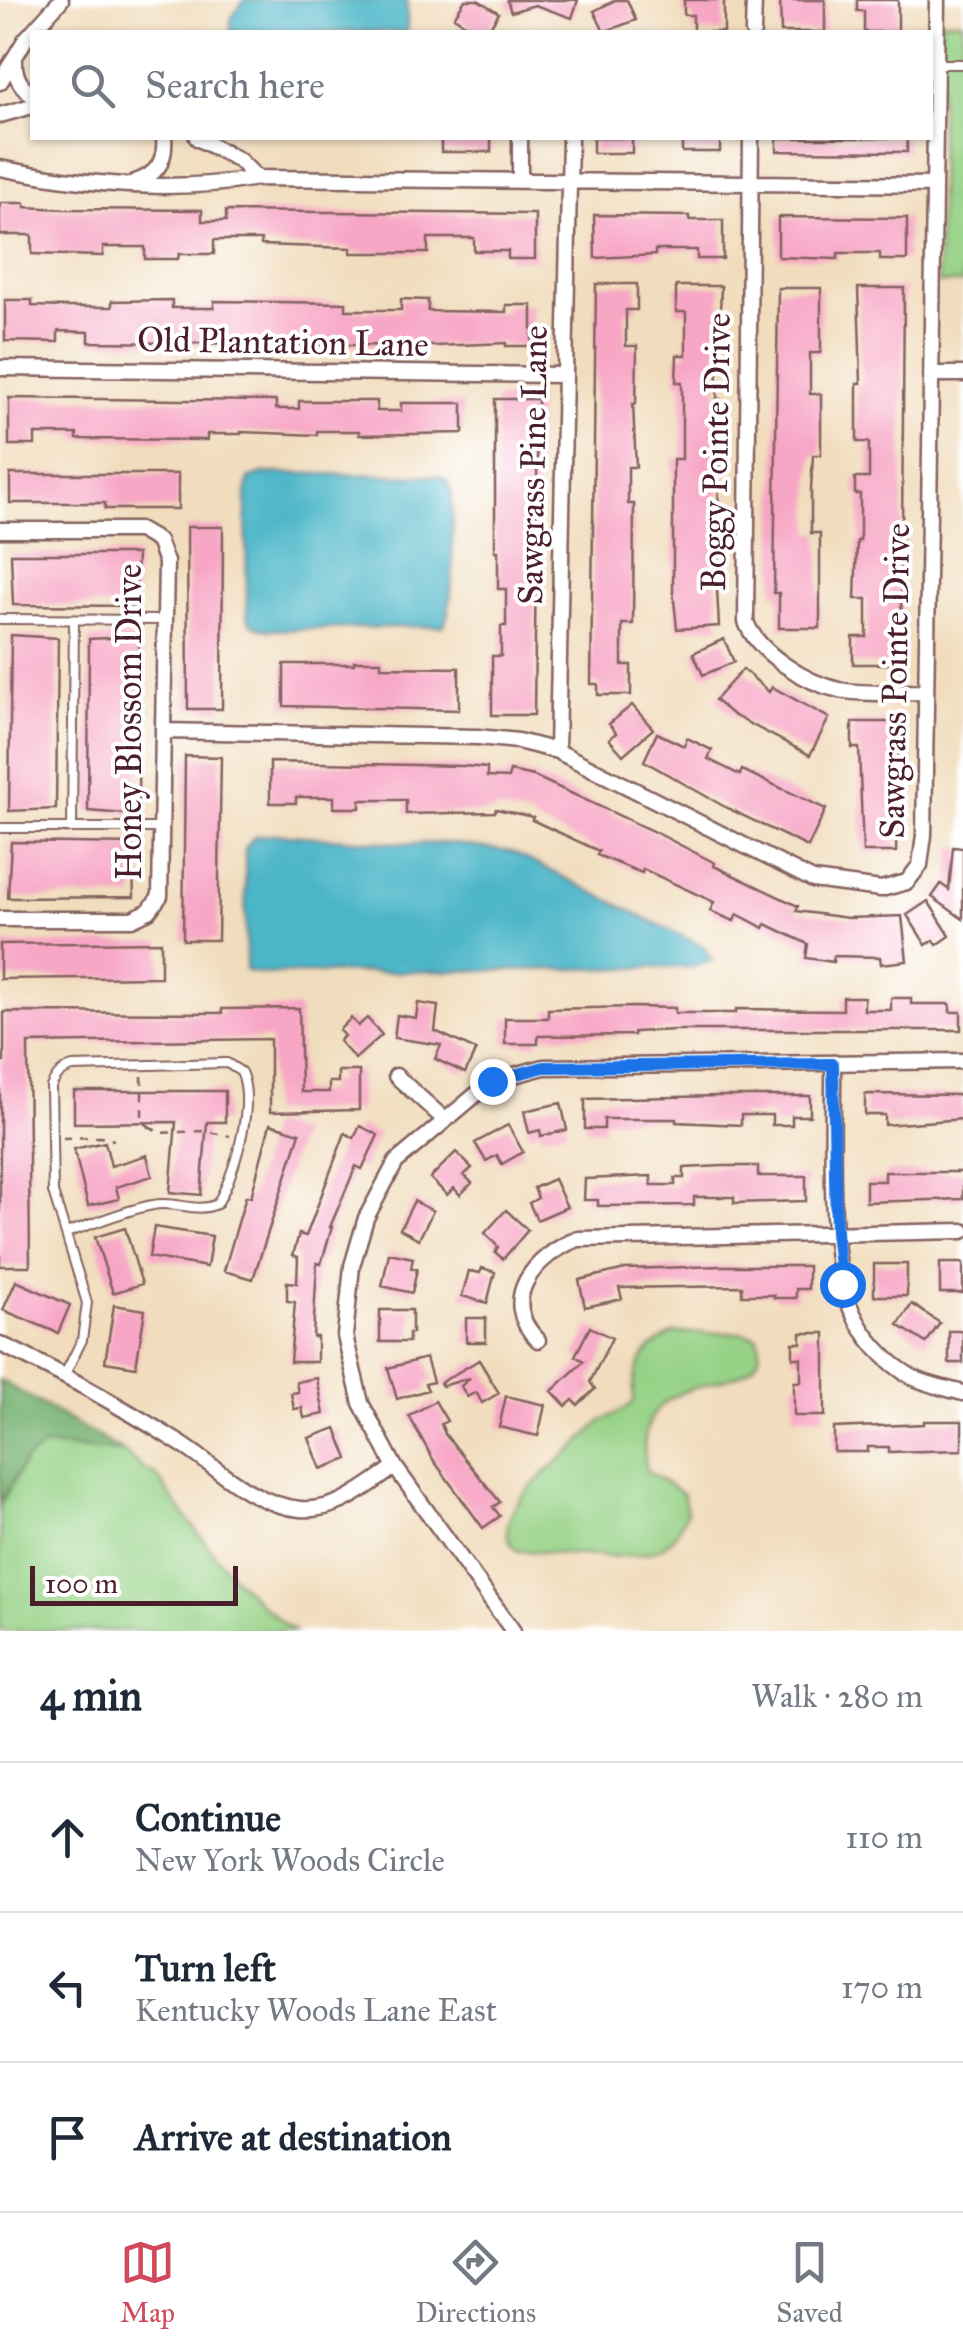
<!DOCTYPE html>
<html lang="en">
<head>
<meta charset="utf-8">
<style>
  body { margin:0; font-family:"IM FELL Great Primer",serif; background:#f6f6f7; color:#1f2937 }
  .scale { position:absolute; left:30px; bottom:25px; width:208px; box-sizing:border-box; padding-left:10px; border:5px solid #4a1f2b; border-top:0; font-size:28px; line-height:35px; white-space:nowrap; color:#4a1f2b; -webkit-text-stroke:8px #fff; paint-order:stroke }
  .stop { position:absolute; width:30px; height:30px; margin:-22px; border:8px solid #1a73e8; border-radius:50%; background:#fff }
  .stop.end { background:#1a73e8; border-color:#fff; box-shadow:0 2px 10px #0008 }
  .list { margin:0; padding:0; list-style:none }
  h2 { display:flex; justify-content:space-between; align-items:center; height:130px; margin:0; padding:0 40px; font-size:42px }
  h2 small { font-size:32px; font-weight:400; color:#747a83 }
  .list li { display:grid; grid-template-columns:65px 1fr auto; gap:30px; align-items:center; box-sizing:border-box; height:150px; padding:0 40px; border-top:2px solid #e0e1e3 }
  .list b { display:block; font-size:38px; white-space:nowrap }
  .list p { margin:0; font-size:32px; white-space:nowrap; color:#747a83 }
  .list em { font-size:32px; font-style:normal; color:#747a83 }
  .icon { flex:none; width:55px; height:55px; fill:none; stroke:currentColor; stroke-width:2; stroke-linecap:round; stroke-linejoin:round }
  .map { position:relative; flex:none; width:963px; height:1631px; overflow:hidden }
  .search { position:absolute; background:#fff; box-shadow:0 2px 8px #0004; left:30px; right:30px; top:30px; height:110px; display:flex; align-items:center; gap:25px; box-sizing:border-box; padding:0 35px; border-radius:0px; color:#747a83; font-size:38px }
  .sheet { height:580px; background:#fff }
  nav { display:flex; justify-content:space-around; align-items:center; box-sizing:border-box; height:140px; border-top:2px solid #e0e1e3; background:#fff; font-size:28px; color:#747a83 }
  nav a { display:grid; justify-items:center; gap:5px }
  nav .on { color:#d1495b }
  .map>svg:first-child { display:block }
  .green { fill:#97d287; stroke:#707859; stroke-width:2.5 }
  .forest { fill:#79b474; stroke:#626a50; stroke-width:2.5 }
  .water { fill:#4bb6c8; stroke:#4a6a7a; stroke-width:2.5 }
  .building { fill:#f7a6c5 }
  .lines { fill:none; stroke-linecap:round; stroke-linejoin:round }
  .service-casing { stroke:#84625e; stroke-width:12 }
  .minor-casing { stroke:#84625e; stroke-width:19 }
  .path { stroke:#84625e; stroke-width:2.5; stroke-dasharray:8 8; stroke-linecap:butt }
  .service { stroke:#fff; stroke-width:8 }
  .minor { stroke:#fff; stroke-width:14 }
  .route { stroke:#1a73e8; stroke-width:12 }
  .labels { text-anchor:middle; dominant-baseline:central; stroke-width:8; stroke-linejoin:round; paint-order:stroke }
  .street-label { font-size:35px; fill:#4a1f2b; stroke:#fff }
</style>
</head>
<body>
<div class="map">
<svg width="963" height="1631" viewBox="0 0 963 1631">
  <rect width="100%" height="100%" fill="#fff"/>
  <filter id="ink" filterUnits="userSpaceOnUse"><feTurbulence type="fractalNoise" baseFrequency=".01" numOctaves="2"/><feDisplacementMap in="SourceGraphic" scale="20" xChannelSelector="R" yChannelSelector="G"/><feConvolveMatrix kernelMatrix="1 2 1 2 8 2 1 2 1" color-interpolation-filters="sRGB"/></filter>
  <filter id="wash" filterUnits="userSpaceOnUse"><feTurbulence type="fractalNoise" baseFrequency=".0048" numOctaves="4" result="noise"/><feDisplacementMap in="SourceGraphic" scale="40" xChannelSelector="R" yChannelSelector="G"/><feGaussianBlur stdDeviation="2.25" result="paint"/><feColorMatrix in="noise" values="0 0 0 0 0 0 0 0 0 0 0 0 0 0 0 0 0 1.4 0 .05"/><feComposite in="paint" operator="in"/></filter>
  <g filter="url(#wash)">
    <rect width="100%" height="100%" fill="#f1ddbd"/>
    <path class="green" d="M941,21H963V283H938Z
      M674,1333H742L758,1337C779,1408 623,1351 647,1471L683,1494L687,1511C681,1525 675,1541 660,1548C629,1565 553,1550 517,1551C480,1517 558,1463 580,1443C587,1437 594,1427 602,1421C614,1413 625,1412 634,1401C631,1368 645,1347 674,1333Z
      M45,1446L123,1451L146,1471L155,1474C195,1530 236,1591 294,1631H0V1505L25,1460Z"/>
    <path class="forest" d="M0,1380L123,1451L45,1446L25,1460L0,1505Z"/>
    <path class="water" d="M244,0H407V32H231V19Z
      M264,473L439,476L448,481L452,493C451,524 457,603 443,626L267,630L252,625L247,617L246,494L249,479Z
      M275,834L411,844L447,843L512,852L704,947L712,960L693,967L262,974L246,971L245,849L254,837Z"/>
    <g id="blocks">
      <path class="building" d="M465,0H478L499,13L487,32H478L454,17Z
        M507,0H578L572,18L535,5L511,12Z
        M616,0H627L636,20L604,32L594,11Z
        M684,0H724V32H693V15H684Z
        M780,0H825V32H781Z
        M857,0H898V32H864V11H857Z
        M441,138H491V152H441Z
        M593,138H632V153H593Z
        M682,138H720V152H682Z
        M777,138H907V152L777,151Z
        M0,203H25V207L65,209L202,210V221H226V211L535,214V259H508V251H474V238H428V253H351V248L261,245V240H214V254H179L178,259H145V247H103V256L32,254V235H0Z
        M594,215L689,216V220H723V259H697V250H655V255L595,258Z
        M778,217L907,218V260H880V253H838V259L778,257Z
        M596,284H637V310H626V346H637L636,404H633L636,467H628V504H634L633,624H622V665H631V695H598V684H591Z
        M676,286H721L717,399H720L717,590L719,626L677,629L673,590V459H682V382H676L677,355H686V312H676Z
        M778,288H821V353H810V394H821V455H813L811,489V533H820V628H779V593H774Z
        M858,288H904L901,664H853V637H867V599H855L857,541H860V494H855V478H869V442H857V383H861Z
        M401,299L428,300V311L506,312V305H532V346H506V343L436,346L89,342V332L58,331V342L5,341V300H32V306L69,307H112V301L172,300V308H214V301L346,303V310H401Z
        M9,398L276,401V409H299V401H377V411H401V403H463V433L359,435V431H317V435L241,432V434H207V440L77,439V434H35V445H9Z
        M495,399H538L534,715H492V656H501V626H506V589H498V551H495Z
        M10,474H178V509H105V503H10Z
        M187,527H223L222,709H188Z
        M11,554H137L135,606L13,605Z
        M11,635L58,638L56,809L9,811Z
        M109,638H139L138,815L88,811L89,639Z
        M724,639L734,662L703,675L693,653Z
        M354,661H381V667L459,668V710L284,706V664H354Z
        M743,669L769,692L772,687L829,718L810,755L733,715L715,700Z
        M632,705L653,729L623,755L609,739L616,733L609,724Z
        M852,722H899L896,852H863L859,748H852Z
        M657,733L684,746L687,738L712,750L708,759L740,775L742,770L826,809L808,847L725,807L644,761Z
        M185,756L221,757L218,940H183Z
        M270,762L463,766L487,768V777L508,778L510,771L534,776L659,834L715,863L714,866L798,906L796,911L848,918L902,916L907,961L881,964L880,957L833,956V962L806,958L808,944L766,924L764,928L737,914L734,921L710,911L714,902L643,869L642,873L597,855L599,851L532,820L533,817L496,809L495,812L406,814V800H360V808H334V797H296V803H270Z
        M11,842L132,844L134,897L8,898Z
        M953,847L963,848V919L932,897L941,884L949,890Z
        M928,901L950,936L937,945L934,940L926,945L907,915Z
        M161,942V977L0,979V944Z
        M843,997H864V1010H891V998H911V1004H950V1012H961V1030H675L634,1032V1035L538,1036V1044H505V1018H548V1009L634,1007L675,1008V1013H736V1009L843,1010Z
        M418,1003L438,1006L435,1031L476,1050L465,1073L435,1059L441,1045L394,1038L397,1015L416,1018Z
        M299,1008L301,1092H329V1082H338V1071H359V1110L270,1112V1039L28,1043L30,1266H0V1062H4V1012L222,1013V1009Z
        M351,1018L358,1026L367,1018L382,1035L355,1059L339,1041L344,1036L339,1030Z
        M74,1091H225V1122H207L201,1195L170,1192L176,1122L74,1123Z
        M865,1094L963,1095V1119L885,1125V1115H865Z
        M720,1096H810V1116H792V1125H772V1115H741V1125L676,1122V1119H604V1129H585V1099Z
        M561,1103L567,1130L541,1136L540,1130L529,1133L524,1111Z
        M270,1124L300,1133L253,1279L224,1271L246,1196L251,1197Z
        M508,1125L523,1152L502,1164L497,1155L486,1161L475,1143Z
        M360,1126L378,1135L362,1169L356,1166L330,1227H332L321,1264L317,1263L313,1337H317V1362H290L295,1302L287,1301V1282L297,1283L298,1257L293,1255L299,1234L306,1236L345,1133L354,1138Z
        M105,1142L111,1166L147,1155L152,1176L116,1187L119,1199L88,1206L74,1149Z
        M456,1152L472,1168L464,1175L472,1183L460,1195L454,1188L447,1195L430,1178Z
        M723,1166H758V1176H806V1201L734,1203V1197H694V1205L598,1206V1200H584L585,1179L651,1176V1185H675V1178H684V1168Z
        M885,1172H963V1199L866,1202V1181H885Z
        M554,1179L567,1207L537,1220L529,1203L538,1198L534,1188Z
        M414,1201L433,1211L419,1239L400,1229Z
        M506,1210L528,1230L503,1259L495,1252L498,1247L485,1233Z
        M154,1227L212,1236L207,1267L149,1257Z
        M125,1228L142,1284L113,1293L95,1237Z
        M389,1253L413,1258L411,1268L417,1269L412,1293L382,1286Z
        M940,1263H963V1293H940Z
        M874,1264H907V1296H874Z
        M723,1266H808V1289H796V1298H774V1295H742V1286L619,1288L622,1299L585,1307L579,1280L625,1269Z
        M482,1268L495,1272L487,1303L462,1296L469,1271L480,1273Z
        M16,1281L70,1305L58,1333L3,1310Z
        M912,1304L940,1323L926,1343L898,1325Z
        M114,1305L145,1310L136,1367L105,1362Z
        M380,1310H412V1333H409V1342H380Z
        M466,1318H486V1342H466Z
        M590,1327L612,1338L590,1382L595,1389L578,1405L573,1400L566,1406L552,1391L584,1361L575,1356Z
        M949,1331H963V1363H949Z
        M801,1333H825V1416H794V1382H801V1358H793V1343H801Z
        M426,1358L433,1382L425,1384L428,1390L397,1399L388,1368Z
        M479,1360L499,1393L482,1403L476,1392L467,1397L461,1386L470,1378L442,1386L440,1383Z
        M317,1378L324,1414L304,1418L302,1408L294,1409L291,1393L298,1392L296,1382Z
        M506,1396L545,1405L538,1436L499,1427Z
        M435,1401L447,1421L441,1424L445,1434L500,1502L493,1507L500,1516L483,1528L434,1461L409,1416Z
        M924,1421H962V1450L889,1452V1447H868V1452H834V1428L924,1424Z
        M336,1428L348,1459L321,1469L309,1438Z"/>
    </g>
  </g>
  <g filter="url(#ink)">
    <use href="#blocks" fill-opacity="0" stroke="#84625e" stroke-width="2.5"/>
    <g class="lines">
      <g class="service-casing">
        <path id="service" d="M936,64H963
          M0,619L165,620
          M0,828H160
          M72,828L74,620
          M65,1374L82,1340L87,1303L53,1192L51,1087C56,1076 61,1070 73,1067L227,1063L241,1072C256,1104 234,1175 217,1204C196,1214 175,1200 153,1205C124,1210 94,1224 66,1233"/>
      </g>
      <g class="minor-casing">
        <path id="minor" d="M753,32L754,0
          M15,58C14,76 19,84 32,95
          M0,82L25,40L61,0
          M0,115L32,106
          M197,138L239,160L257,178
          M520,138V180
          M751,138L746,622C758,653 806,683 839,690C866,695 898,692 926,692
          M0,168C83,185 173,193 257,178L934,185
          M135,182C157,175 166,161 164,138
          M0,368L565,375
          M931,374H963
          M0,530H139L158,541L166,562L160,896L149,911L132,919H0
          M163,731L478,737L518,741L557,751L813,880L881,889L907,882L920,865L924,835L937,0
          M557,751L570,138
          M833,1063C834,1125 826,1256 851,1309C863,1336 885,1362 912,1377C927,1385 946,1388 963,1393
          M396,1076L444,1119
          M538,1340C497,1300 535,1255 578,1239L963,1231
          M0,1344C63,1373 122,1407 181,1444C218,1468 254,1505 300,1509C338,1512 365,1487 395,1467
          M513,1631L395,1467L361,1403L345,1336L352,1266L366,1218L396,1162L492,1081L544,1067L963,1061"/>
      </g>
      <path class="path" d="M142,1076V1121L149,1126L147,1130
        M149,1126L160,1133L203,1131L230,1136
        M63,1138L101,1137L114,1140"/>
      <use href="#service" class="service"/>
      <use href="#minor" class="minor"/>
    </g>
  </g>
  <g class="lines" filter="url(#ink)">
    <path class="route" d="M492,1081L544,1067L833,1064L836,1232L842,1284"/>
  </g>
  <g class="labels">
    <g class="street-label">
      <text transform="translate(283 342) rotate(1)">Old Plantation Lane</text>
      <text transform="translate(716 452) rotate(-89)">Boggy Pointe Drive</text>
      <text transform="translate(533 465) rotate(-89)">Sawgrass Pine Lane</text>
      <text transform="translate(895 681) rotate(-89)">Sawgrass Pointe Drive</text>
      <text transform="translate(129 722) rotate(-90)">Honey Blossom Drive</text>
    </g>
  </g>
</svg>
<div class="scale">100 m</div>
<div class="stop" style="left:842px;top:1284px"></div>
<div class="stop end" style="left:492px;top:1081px"></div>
<div class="search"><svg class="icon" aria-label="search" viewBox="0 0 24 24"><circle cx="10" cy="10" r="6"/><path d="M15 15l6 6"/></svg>Search here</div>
</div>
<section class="sheet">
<h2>4 min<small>Walk · 280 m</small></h2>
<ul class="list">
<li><svg class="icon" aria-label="ahead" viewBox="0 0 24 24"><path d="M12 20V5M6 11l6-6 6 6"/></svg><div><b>Continue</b><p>New York Woods Circle</p></div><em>110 m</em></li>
<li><svg class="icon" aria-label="left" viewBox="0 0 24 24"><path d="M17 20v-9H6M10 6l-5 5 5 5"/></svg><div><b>Turn left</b><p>Kentucky Woods Lane East</p></div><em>170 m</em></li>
<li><svg class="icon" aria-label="arrive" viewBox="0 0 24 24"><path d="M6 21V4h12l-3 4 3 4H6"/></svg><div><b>Arrive at destination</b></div></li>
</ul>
</section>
<nav>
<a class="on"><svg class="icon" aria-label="map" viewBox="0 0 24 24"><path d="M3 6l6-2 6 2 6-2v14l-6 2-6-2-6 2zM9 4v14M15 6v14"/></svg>Map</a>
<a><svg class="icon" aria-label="directions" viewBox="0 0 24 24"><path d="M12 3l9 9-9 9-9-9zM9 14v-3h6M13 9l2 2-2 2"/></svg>Directions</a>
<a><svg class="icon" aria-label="saved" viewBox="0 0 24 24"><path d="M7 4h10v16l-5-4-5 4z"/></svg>Saved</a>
</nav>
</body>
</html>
